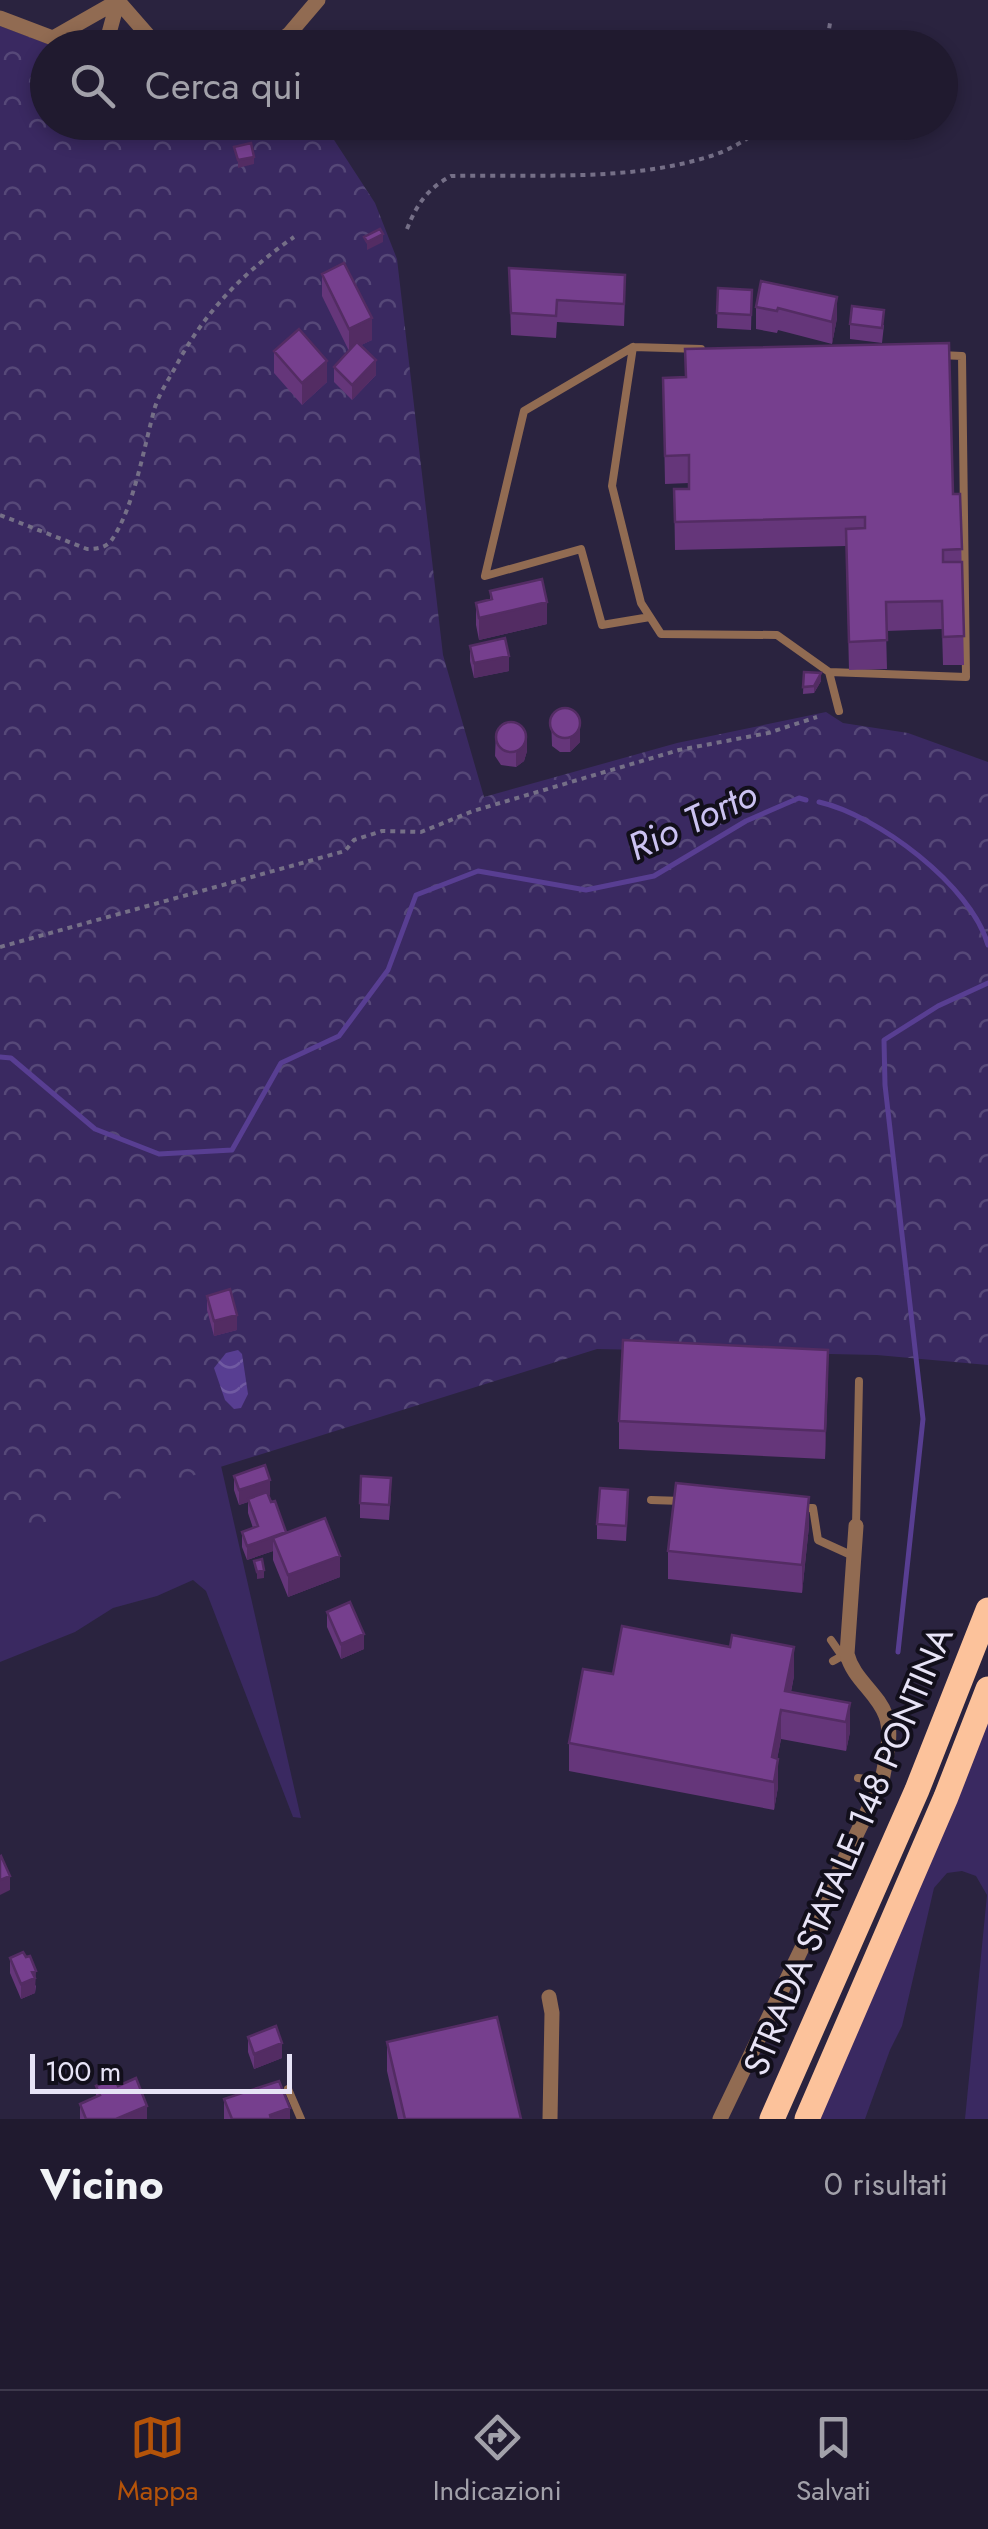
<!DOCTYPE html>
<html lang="it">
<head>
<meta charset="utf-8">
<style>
  body { margin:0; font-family:Jost,sans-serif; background:#2d273b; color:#f1f3f6 }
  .scale { position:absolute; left:30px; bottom:25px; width:262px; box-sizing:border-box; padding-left:10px; border:5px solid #e7e3f6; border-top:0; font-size:28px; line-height:35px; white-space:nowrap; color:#e7e3f6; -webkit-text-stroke:8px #120f1b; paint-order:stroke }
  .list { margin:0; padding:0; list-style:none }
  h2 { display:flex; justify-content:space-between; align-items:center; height:130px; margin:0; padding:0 40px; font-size:42px }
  h2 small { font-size:32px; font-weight:400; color:#a2a1aa }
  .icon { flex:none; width:55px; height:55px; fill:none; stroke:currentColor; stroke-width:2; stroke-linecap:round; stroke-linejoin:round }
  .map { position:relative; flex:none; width:988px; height:2119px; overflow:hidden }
  .search { position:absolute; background:#201a2f; box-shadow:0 5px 15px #0003; left:30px; right:30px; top:30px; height:110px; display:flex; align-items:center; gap:25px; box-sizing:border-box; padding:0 35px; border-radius:55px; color:#a2a1aa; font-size:38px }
  .sheet { height:270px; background:#201a2f }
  nav { display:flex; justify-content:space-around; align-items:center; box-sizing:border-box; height:140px; border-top:2px solid #3d384b; background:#201a2f; font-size:28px; color:#a2a1aa }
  nav a { display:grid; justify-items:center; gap:5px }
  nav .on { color:#b45309 }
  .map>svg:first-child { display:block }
  .green { fill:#3a2961 }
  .park { fill:url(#park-crowns) }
  .water { fill:url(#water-waves) }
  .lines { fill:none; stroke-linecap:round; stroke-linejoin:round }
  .stream { stroke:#583e92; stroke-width:5 }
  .path { stroke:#756f87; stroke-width:4; stroke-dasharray:5 5; stroke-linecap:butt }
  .service { stroke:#916b52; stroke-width:8 }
  .minor { stroke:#916b52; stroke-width:15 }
  .trunk { stroke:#fcc29b; stroke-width:25 }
  .wall { fill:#65367a }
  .shaded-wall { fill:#532c63 }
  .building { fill:#763f8e; stroke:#532c63; stroke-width:2.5 }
  .labels { text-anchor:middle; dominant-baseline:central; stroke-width:8; stroke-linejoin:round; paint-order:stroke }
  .street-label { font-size:35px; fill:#e7e3f6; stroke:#120f1b }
  .water-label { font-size:38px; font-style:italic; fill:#cbc2f1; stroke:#120f1b }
</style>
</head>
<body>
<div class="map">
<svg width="988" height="2119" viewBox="0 0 988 2119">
  <defs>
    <pattern id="park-crowns" width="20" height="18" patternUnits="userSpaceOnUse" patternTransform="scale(2.5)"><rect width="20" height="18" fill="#3a2961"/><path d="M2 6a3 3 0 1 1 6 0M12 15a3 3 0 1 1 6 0" fill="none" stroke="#564878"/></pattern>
    <pattern id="water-waves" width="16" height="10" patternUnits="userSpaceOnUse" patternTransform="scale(2.5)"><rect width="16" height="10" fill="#583e92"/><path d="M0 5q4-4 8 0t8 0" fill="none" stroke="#705aa2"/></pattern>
  </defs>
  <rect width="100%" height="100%" fill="#2a233f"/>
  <path class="green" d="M0,1071L170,1241L301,1818L293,1817L206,1591L193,1580L157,1596L113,1608L75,1632L0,1662Z
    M988,1700V2119H965L987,1895L976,1876L962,1871L947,1873L934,1888L902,2026L890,2050L865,2119H814Z"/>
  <path class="park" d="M0,26L56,47L48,48V122L323,123L375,203L397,259L443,655L484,797L677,743L826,712L843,723L908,733L988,762V1365L877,1355L597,1349L0,1536Z"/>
  <path class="water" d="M238,1350L242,1354L248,1394L241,1408L234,1409L225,1400L214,1368L226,1353Z"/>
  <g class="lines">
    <path class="stream" d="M819,802C877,815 971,885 988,945
      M0,1057L11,1058L95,1129L159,1154L232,1150L281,1063L339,1036L388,970L416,895L478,871L586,890L654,876L746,821L799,798L806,800
      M898,1652L923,1419L885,1085L884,1040L938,1006L988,983"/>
    <path class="path" d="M826,48L830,23
      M407,229C417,204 427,189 451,176C537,174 629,182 711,156C733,149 752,136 771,122
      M0,515L87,549C97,549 107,548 113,538C135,504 144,446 155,407C160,392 169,379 176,366C205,311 244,272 294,237
      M0,947L345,851L354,840L382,831L421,832L473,811L679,750L768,733L817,717"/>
    <path class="service" d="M633,347L524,411L485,576L581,549L602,625L650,617
      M701,349L633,347L612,486L641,603L661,634L777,635L829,672L839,711
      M829,672L966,677L962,356L940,355
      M651,1500L682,1501
      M800,1508H813L818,1540L851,1555
      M856,1526L859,1381
      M831,1640L842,1656
      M833,1661L842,1656L847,1662
      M858,1778L882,1781
      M288,2089L301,2119"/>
    <path class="minor" d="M0,18L79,48
      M53,38L118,1L159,48
      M105,48L118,0
      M270,48L289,34L318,0
      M549,1997L552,2013L550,2119
      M720,2119L882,1781C885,1762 893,1735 886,1716C878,1693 853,1679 847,1654L856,1526"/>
    <path class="trunk" d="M772,2119L917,1790L988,1610
      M807,2119L946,1797L988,1689"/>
  </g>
  <path class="wall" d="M509,268L625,296L624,326L557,322L556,338L511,335Z
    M322,274L372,340L361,345L376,375L352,400L334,382V367L349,351L322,296Z
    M761,281L837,318L832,344L778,330L777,333L756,329V307Z
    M718,288L752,290L751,330L717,328Z
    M850,324L884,325L882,343L850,339Z
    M274,351L327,382L302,405L274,373Z
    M663,378L953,494H960L964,665H943L942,629L886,631L887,669L849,670L846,546L675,550L674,489H689V483L665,484Z
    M490,591L547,624L479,640L476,625V603L490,600Z
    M470,646L509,671L474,678L470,661Z
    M804,672L821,681L814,693L803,694Z
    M551,717L580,742L570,752H560L552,746Z
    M496,731L527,751L524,761L516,767L501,765L495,756Z
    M207,1296L237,1330L214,1336L207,1310Z
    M828,1378L825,1459L619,1449V1421Z
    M234,1476L270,1495H268L286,1534L340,1577L288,1597L273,1560V1551L247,1560L242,1547V1532L253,1528L248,1513V1502L239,1505L234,1490Z
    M391,1493L389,1520L360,1518V1503Z
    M628,1504L626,1541L597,1539V1524Z
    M809,1526L802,1593L668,1579V1551Z
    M327,1612L364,1649L341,1659L327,1627Z
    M613,1674L794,1676L791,1692L850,1703V1732L846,1751L781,1739L777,1759L778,1787L774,1810L569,1771V1743Z
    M10,1958L36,1986L35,1993L21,1999L10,1973Z
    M248,2037L282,2058L254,2069L248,2052Z
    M387,2042L521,2119H398L387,2071Z
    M96,2086L147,2119H80V2104L96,2097Z
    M224,2099L290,2119H224Z"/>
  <path class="shaded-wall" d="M254,157V164L238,168V160Z
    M383,234V242L367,250V242Z
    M837,297V318L832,344V322Z
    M372,318V340L349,351V329Z
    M376,360V375L352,400V385Z
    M327,361V382L302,405V383Z
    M547,602V624L479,640V618Z
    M509,656V671L474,678V663Z
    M821,673V681L814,693V686Z
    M580,727V742L570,752V738Z
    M527,736V751L524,761L516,767V753Z
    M237,1315V1330L214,1336V1321Z
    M828,1350V1378L825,1459V1431Z
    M270,1480V1495L249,1502L248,1499V1502L239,1505V1490Z
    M809,1497V1526L802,1593V1565Z
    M286,1532L278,1550L273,1538V1551L247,1560V1546Z
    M340,1556V1577L288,1597V1575Z
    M264,1570V1578L257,1579V1572Z
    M364,1634V1649L341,1659V1644Z
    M794,1647V1676L787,1711L785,1691Z
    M850,1703V1732L846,1751V1722Z
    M781,1710V1739L773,1781L772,1757Z
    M778,1759V1787L774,1810V1782Z
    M10,1876V1890L0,1895V1880Z
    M36,1971L35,1993L21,1999V1984L32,1972Z
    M282,2043V2058L254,2069V2054Z
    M147,2106V2119H116Z
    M290,2108V2119H270V2115Z"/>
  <path class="building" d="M251,143L254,157L238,160L234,147Z
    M380,229L383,234L367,242L364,237Z
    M344,263L372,318L349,329L322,274Z
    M509,268L625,275L624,304L557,300L556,316L511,313Z
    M761,281L837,297L832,322L778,308L777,311L756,307Z
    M718,288L752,290L751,315L717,313Z
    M852,306L884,310L882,328L850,324Z
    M299,329L327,361L302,383L274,351Z
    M357,342L376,360L352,385L334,367Z
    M949,343L953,494H960L962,549L943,550V562H962L964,636L943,637L942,601L886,602L887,640L849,642L846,529L865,528V517L675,522L674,489H689V455L665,456L663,378L686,377L685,349Z
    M542,579L547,602L479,618L476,603L492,599L490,591Z
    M505,638L509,656L474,663L470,646Z
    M804,672L821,673L814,686L803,687Z
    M550 723a15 15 0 1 1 30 0a15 15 0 1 1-30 0Z
    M496 737a15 15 0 1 1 30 0a15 15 0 1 1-30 0Z
    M230,1289L237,1315L214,1321L207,1296Z
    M623,1340L828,1350L825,1431L619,1421Z
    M265,1465L270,1480L239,1490L234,1476Z
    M361,1476L391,1478L389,1505L360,1503Z
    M676,1483L809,1497L802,1565L668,1551Z
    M600,1488L628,1490L626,1526L597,1524Z
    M267,1492L271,1502L275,1501L286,1532L247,1546L242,1532L258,1526L248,1499Z
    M325,1518L340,1556L288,1575L273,1538Z
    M262,1559L264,1570L257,1572L254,1561Z
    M350,1602L364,1634L341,1644L327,1612Z
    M622,1626L730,1647L732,1635L794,1647L785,1691L850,1703L846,1722L781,1710L772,1757L778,1759L774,1782L569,1743L583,1669L613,1674Z
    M1,1856L10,1876L0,1880V1857Z
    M23,1952L26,1957L30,1956L36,1971L32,1972L35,1978L21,1984L10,1958Z
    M497,2017L521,2119H405L387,2042Z
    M276,2026L282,2043L254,2054L248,2037Z
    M114,2078L118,2086L136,2078L147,2106L116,2119H86L80,2104L100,2095L96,2086Z
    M279,2081L290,2108L270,2115L271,2119H232L224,2099Z"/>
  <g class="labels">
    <g class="street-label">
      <text transform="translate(848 1851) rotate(-67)">STRADA STATALE 148 PONTINA</text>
    </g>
    <g class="water-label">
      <text transform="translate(692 820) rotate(-25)">Rio Torto</text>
    </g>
  </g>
</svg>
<div class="scale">100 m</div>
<div class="search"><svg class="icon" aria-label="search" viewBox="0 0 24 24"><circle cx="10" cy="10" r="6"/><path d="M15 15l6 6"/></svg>Cerca qui</div>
</div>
<section class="sheet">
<h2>Vicino<small>0 risultati</small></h2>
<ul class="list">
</ul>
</section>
<nav>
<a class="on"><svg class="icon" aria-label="map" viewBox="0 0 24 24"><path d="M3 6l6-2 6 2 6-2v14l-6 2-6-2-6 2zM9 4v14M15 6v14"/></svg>Mappa</a>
<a><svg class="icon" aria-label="directions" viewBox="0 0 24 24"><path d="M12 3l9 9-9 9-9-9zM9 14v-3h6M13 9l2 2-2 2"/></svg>Indicazioni</a>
<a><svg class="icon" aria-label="saved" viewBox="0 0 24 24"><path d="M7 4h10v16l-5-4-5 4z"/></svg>Salvati</a>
</nav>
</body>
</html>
